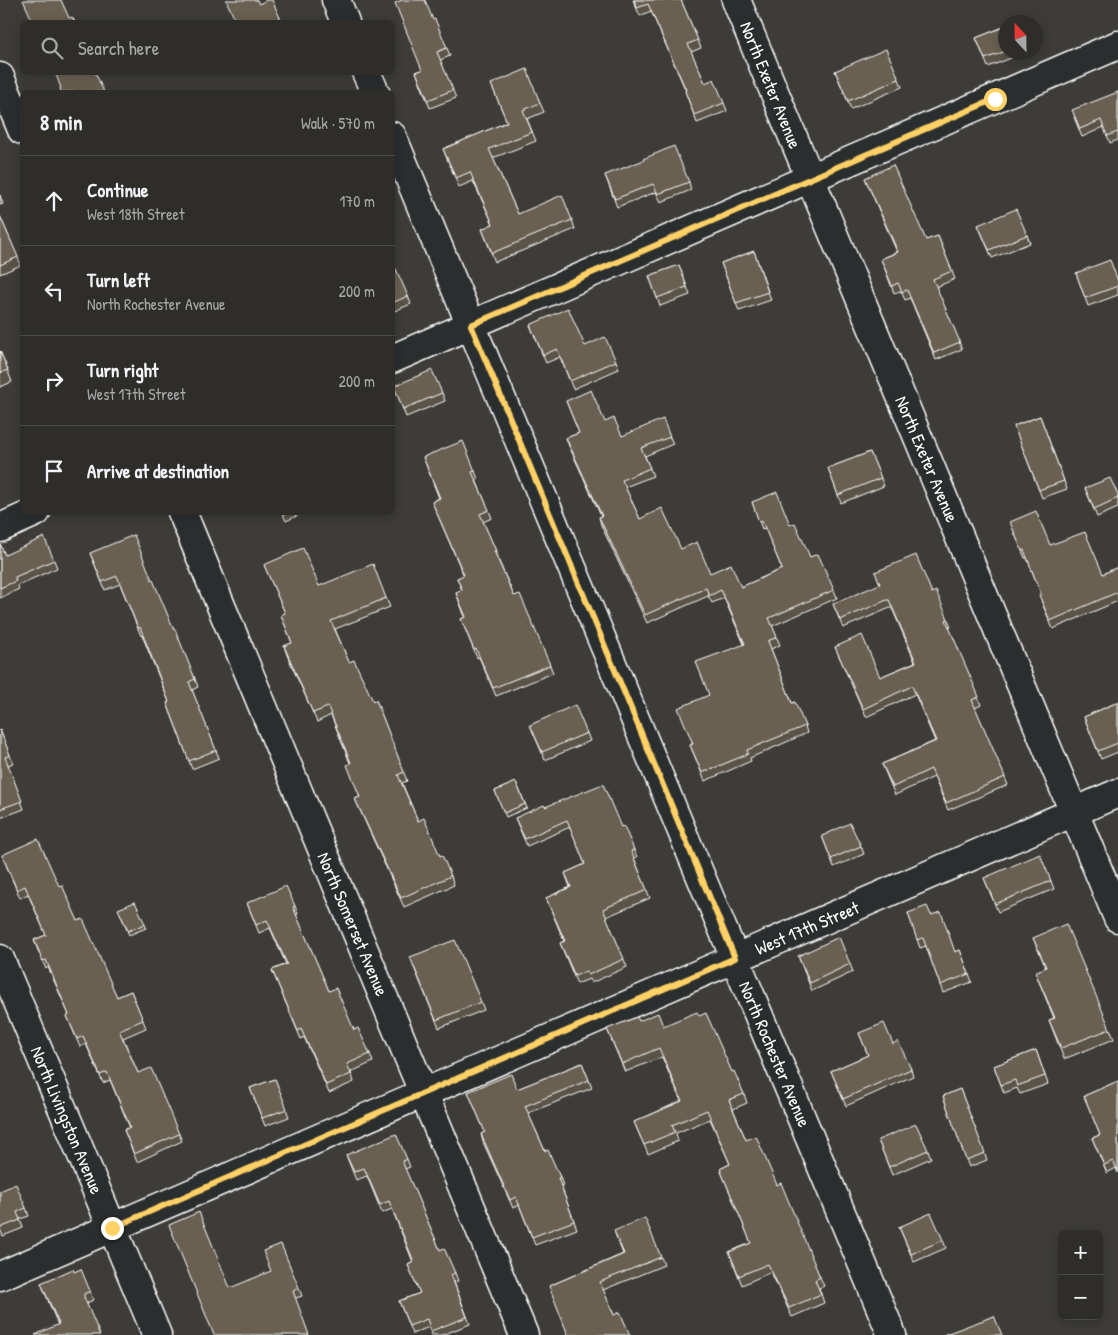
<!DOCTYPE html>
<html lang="en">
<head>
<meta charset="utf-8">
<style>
  body { margin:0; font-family:"Patrick Hand",sans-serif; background:#3a3936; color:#f1f3f6 }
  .controls { position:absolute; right:15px; bottom:15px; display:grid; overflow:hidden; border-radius:8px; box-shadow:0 2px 12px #0003 }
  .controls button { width:45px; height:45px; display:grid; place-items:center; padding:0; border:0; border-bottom:1px solid #494947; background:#2e2d2a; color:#f1f3f6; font:25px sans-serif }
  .compass { position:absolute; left:998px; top:15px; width:45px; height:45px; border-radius:50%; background:#2e2d2a; box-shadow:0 2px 12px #0003; rotate:338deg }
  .stop { position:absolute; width:15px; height:15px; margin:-11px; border:4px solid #ffd166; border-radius:50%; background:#fff }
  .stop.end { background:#ffd166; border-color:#fff; box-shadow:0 1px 5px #0008 }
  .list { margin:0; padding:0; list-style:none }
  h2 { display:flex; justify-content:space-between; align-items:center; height:65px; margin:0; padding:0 20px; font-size:21px }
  h2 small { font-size:16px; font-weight:400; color:#a7a8a8 }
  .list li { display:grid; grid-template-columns:32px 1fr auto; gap:15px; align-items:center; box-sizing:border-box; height:90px; padding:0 20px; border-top:1px solid #494947 }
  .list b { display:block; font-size:19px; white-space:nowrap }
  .list p { margin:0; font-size:16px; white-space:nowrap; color:#a7a8a8 }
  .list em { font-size:16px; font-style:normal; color:#a7a8a8 }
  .icon { flex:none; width:28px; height:28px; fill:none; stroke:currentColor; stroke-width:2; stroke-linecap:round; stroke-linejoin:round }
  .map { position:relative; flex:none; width:1118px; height:1335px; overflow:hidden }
  .search { position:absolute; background:#2e2d2a; box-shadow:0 2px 12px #0003; left:20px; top:20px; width:375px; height:55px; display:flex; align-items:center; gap:12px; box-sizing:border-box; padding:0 18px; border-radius:8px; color:#a7a8a8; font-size:19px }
  .panel { position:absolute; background:#2e2d2a; box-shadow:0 2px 12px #0003; left:20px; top:90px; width:375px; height:425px; border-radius:8px }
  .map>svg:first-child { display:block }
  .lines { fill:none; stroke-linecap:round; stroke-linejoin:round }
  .minor-casing { stroke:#fff; stroke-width:31 }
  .minor { stroke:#2a2d2e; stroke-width:28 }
  .wall { fill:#5a5346; stroke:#fff }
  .building { fill:#696051; stroke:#fff }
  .route { stroke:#ffd166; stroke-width:6 }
  .labels { text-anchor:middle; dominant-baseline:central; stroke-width:4; stroke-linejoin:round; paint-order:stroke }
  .street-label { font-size:18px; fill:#fff; stroke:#2a2d2e }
</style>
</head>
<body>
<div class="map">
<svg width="1118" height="1335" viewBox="0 0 1118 1335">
  <rect width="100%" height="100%" fill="#3d3c38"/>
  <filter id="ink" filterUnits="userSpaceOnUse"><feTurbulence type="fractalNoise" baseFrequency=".02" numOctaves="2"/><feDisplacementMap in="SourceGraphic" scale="10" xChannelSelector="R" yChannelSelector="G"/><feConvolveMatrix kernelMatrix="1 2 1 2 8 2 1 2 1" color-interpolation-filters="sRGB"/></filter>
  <g filter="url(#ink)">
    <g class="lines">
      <g class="minor-casing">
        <path id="minor" d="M336,0L345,22
          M736,0L1118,918
          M366,72L375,92
          M0,77L22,130
          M392,136L892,1335
          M392,359L1118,45
          M182,512L524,1335
          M0,528L36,512
          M0,959L157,1335
          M0,1276L1118,793"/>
      </g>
      <use href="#minor" class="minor"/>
    </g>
    <path class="wall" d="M633,0H681L701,48L691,52L705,83L724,103L727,111L697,123L685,91H686L651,11L640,16Z
      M433,20L447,48L450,56L440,60L456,98L430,108L416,72L422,70Z
      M1006,26V52L1024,53L988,67L976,38Z
      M835,71L899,79L902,87L851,109Z
      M491,84L540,103L544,112L527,119L536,141L493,158L518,214L572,220L575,229L495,262L482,229L493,224L473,181L459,187L443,149L507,122Z
      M1118,92V140L1110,143L1104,127L1082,137L1074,117Z
      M605,175L689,182L691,190L661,202L656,192L617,207Z
      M865,178L926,240L938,236L955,279L936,287L962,349L936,360L910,298L905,300L901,291L894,293L881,259L897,252Z
      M0,195L3,204L0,205Z
      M0,216L21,265L0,274Z
      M978,225L1027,235L1030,243L992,258Z
      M754,251L771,300L739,311L721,263Z
      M679,265L690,295L660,306L649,276Z
      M392,271L408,296L411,304L392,312Z
      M1076,273L1118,281V295L1088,306Z
      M530,325L585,346L616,361L619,369L573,389L560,357L546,363Z
      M0,351L12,382L0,387Z
      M394,386L442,393L445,401L406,417Z
      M566,401L605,422L622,436L670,437L673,444L645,456L653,476L625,487L640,519L681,549L710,573L741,587L782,569L765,528L762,529L752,502L790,525L810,557L834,590L837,598L772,626L780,645L771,649L792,703L805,726L807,733L750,758L751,761L705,781L690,745L692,744L709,695L744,644L724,598L712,603L708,596L647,623L601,525L599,517L601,516L569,446L566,438L579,433Z
      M1040,416L1067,489L1042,498L1014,426Z
      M870,452L884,486L841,503L828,468Z
      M423,457L475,471L478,479L476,480L492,518L483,522L496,551L499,559H498L514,596L550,665L553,673L496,696L479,657L477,658L461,619L465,617L456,593L462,590L457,578L464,576L432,502L439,498Z
      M1085,488L1118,495V508L1097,517Z
      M282,512H305L286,521Z
      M1013,529L1050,545L1103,574L1118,567V601L1053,629L1042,603L1041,594L1027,558H1025Z
      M0,544L5,555L54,560L57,568L18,585L19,589L0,598Z
      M90,553L152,580L195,679L198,687L192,690L219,758L192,769L167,703L169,702L142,635L141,636L120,584L105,590Z
      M264,565L319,586L386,598L390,607L335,629L349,662L373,701L376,700L407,781L402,783L418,821L440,856L451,876L454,885L404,907L359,808L355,799L360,797L350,763L331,715L317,722L287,655L284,646L292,643L281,615L285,613Z
      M932,593L948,619L951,627L949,628L981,705L975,708L1008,785L948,810L934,777L895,795L882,764L935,741L915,694L866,717L835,647L880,677L915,662L892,608H890L843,628L833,604Z
      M1118,702V752L1101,759L1084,717Z
      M530,725L587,733L590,741L545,760Z
      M0,730L13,763L8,765L24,809L0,818Z
      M516,782L527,808L506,817L495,791Z
      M545,807L621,827L634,850L637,857L634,858L650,898L606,917L627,967L591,983L589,979L577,984L560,943L564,941L546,898L570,887L565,873L585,864L570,827L527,846L515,818Z
      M822,836L861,846L864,854L834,867Z
      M2,855L59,886L78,921L117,997L131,991L146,1028L123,1038L138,1073L179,1134L182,1141L137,1162L124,1130L130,1128L110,1080L103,1083L86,1044L80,1047L67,1016L69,1015L48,967L46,969L37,948L34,940L46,935L28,894L20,898Z
      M984,878L1051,881L1054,889L998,912Z
      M247,903L295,906L298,914L296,915L329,991L370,1054L373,1062L351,1072L354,1082L329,1093L304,1037L301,1039L272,970L286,964L270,928L259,933Z
      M120,913L145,924L146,928L129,935Z
      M908,913L931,915L955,952L960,950L972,982L943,993L926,946L920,948Z
      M1033,938L1110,1029L1114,1039L1064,1059L1049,1020L1054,1018L1035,972L1046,968Z
      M798,956L850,964L853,972L812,991Z
      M413,965L481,1002L484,1010L439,1028Z
      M639,1021L663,1026L732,1072L744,1094L747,1103L733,1109L746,1140L777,1185L820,1277L824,1286L819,1288L824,1303L792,1317L771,1272L742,1285L729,1252L751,1243L720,1169L730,1164L710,1119L676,1133L678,1141L648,1154L634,1122L681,1101L662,1057L625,1072L607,1029Z
      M859,1033L893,1044L911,1069L913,1076L846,1106L831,1071L868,1055Z
      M1036,1050L1048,1084L1020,1094L1017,1088L1004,1093L994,1066Z
      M582,1063L592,1088L528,1113L545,1151L560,1177L563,1185L561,1186L577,1229L535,1245L519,1205L513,1208L483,1142L481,1134L485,1132L468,1092L517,1089Z
      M275,1079L289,1117L265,1126L250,1088Z
      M1118,1081V1173L1116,1168L1107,1173L1092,1138L1100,1135L1084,1096Z
      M960,1089L987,1160L969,1167L943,1096Z
      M878,1140L928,1150L931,1158L892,1175Z
      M346,1155L407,1159L410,1167L405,1169L440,1250L455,1273L458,1281L454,1282L470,1324L442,1335H432L429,1327L412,1334L399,1301L420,1293L408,1265L413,1262L392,1209L382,1213L367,1176L356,1180Z
      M0,1191L26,1208L29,1216L20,1219L23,1228L3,1236L0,1229Z
      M899,1227L943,1240L946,1248L914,1262Z
      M614,1231L661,1257L664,1265L603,1290L614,1315L549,1286L623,1254Z
      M74,1272L90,1291L93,1300L87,1303V1305L58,1325L41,1283Z
      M230,1288H299L302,1296L296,1298Z"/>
    <path class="building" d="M23,0H61L69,18L72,17L75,22H33Z
      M226,0H257L259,4L267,0H272L282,22H236Z
      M402,0H425L433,20L435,19L447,48L437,52L453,90L428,100L416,72L422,70L395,3Z
      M634,0H681L698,40L688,44L705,83L714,79L724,103L694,115L685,91L686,90L648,4L637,8Z
      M1006,26V51L985,59L976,38Z
      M886,49L899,79L848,101L835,71Z
      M527,69L540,103L523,110L532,132L489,149L518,214L562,195L572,220L492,253L482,229L493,224L470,172L456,178L443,149L507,122L491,84Z
      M55,72H95L104,92H61L60,88H61Z
      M1118,92V132L1107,136L1101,120L1080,129L1072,110Z
      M674,146L689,182L658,194L653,184L615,199L605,175L644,160L643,159Z
      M893,165L926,240L938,236L952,271L933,279L960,342L934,353L907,290L902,292L898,283L892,286L881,259L898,252L865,178Z
      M1016,209L1027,235L989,250L978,225Z
      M0,216L18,257L0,265Z
      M754,251L768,292L736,303L721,263Z
      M1110,260L1118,281V286L1085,298L1076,273Z
      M679,265L687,287L657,298L649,276Z
      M396,269L408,296L392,303V271Z
      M568,308L585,346L605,337L616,361L570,381L557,349L543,355L530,325Z
      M0,351L8,370L0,373Z
      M432,370L442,393L403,409L394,386Z
      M591,390L605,422L614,418L622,436L663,419L670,437L641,448L650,468L622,480L640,519L662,508L681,549L697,542L710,573L731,564L741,587L782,569L762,521L759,522L752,502L777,492L790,525L795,523L810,557L818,554L834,590L769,618L777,637L768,641L792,703L795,702L805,726L747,750L748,754L702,773L690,745L693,744L678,708L709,695L696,662L745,644L721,590L709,596L706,588L645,615L599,517L602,516L566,438L579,433L566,401Z
      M1040,416L1064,481L1039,490L1014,426Z
      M463,441L475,471L472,472L489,510L480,514L496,551H494L514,596L520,594L550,665L493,688L476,649L474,650L461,619L466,617L456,593L462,590L457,578L464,575L432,502L440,498L423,457Z
      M870,452L881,478L838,495L828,468Z
      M1110,478L1118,495V498L1094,509L1085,488Z
      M1036,511L1050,545L1085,532L1103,574L1118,567V592L1050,621L1039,595L1041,594L1024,550L1022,551L1010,522Z
      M134,535L152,580H153L174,630L175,629L195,679L189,682L216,750L189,761L167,703L169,702L140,627L138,628L117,576L102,582L90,553Z
      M44,537L54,560L15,577L16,581L0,588V544L5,555Z
      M303,548L319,586L373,564L386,598L331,621L349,662L354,660L373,701L376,700L404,772L398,775L418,821L424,818L440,856L442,855L451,876L401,898L355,799L360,797L347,765L351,763L328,707L313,713L284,646L292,643L281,615L285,613L264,565Z
      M916,555L932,593L936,591L948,619L946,620L979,697L972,700L1005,777L946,803L931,769L893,787L882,764L936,741L912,686L863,709L835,647L862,635L880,677L916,662L889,600H887L840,620L833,604L880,584L875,572Z
      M1118,702V743L1098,751L1084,717Z
      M575,705L587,733L542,752L530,725Z
      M0,730L10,755L5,757L22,801L0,809Z
      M516,782L525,804L504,813L495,791Z
      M603,784L621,827L624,826L634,850L631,851L647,890L603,909L624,959L588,975L586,971L575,976L560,943L565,941L546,898L571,887L565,873L585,864L567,820L525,839L515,818L544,805L545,807Z
      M850,823L861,846L831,859L822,836Z
      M38,839L59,886L62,885L78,921L83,919L117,997L131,991L143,1020L119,1030L138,1073L151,1068L179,1134L134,1154L124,1130L130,1127L107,1072L100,1075L83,1036L77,1039L67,1016L69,1015L46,960L43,961L34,940L46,935L25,886L17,890L2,855Z
      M1040,854L1051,881L995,904L984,878Z
      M286,886L295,906L293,907L329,991L336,988L354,1030L358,1028L370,1054L347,1064L351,1074L326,1085L301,1029L298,1031L272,970L287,964L267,920L256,925L247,903Z
      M135,902L145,924L128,931L118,909Z
      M927,906L931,915L941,912L955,952L960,950L969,974L940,985L923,938L917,940L908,913Z
      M1066,924L1110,1029L1061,1048L1049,1020L1055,1018L1035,972L1046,967L1033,938Z
      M839,937L850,964L810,983L798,956Z
      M455,940L481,1002L436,1020L410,957Z
      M697,1012L699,1016L706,1013L732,1072L734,1071L744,1094L729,1100L746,1140L756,1136L777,1185L781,1183L820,1277L815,1280L821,1294L789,1308L768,1264L739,1276L729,1252L751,1243L720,1169L730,1164L707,1110L672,1125L675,1132L644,1145L634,1122L682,1101L659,1048L622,1064L607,1029L637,1017L639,1021L658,1013L663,1026Z
      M884,1023L893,1044L898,1041L911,1069L843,1099L831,1071L868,1055L859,1033Z
      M1036,1050L1045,1076L1017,1086L1015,1080L1001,1085L994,1066Z
      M582,1063L589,1080L525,1106L545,1151L548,1150L560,1177L558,1178L574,1221L532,1237L516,1197L510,1200L481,1134L485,1132L468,1092L511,1074L517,1089Z
      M275,1079L287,1109L262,1118L250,1088Z
      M1118,1081V1171L1113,1161L1104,1165L1092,1138L1100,1135L1084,1096Z
      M960,1089L985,1153L966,1160L943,1096Z
      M916,1124L928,1150L889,1167L878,1140Z
      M396,1134L407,1159L402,1161L440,1250L444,1248L455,1273L451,1275L467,1317L431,1331L427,1319L409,1326L399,1301L420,1293L408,1265L414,1262L389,1201L380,1205L364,1168L354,1172L346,1155Z
      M16,1184L26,1208L17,1212L20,1220L0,1228V1191Z
      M199,1212L230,1288L271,1271L263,1251L281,1244L299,1288L293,1291L309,1335H214L169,1225Z
      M931,1213L943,1240L911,1254L899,1227Z
      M645,1218L661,1257L600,1282L614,1315L620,1312L630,1335H568L549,1286L624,1254L614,1231Z
      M73,1269L74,1272L81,1269L90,1291L84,1294V1297L100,1335H35L59,1324L41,1283Z
      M994,1316L1002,1335H943Z"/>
  </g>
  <g class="lines" filter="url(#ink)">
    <path class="route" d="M112,1228L735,958L471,325L995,99"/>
  </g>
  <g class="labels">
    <g class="street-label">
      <text transform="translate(771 85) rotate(68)">North Exeter Avenue</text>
      <text transform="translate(927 459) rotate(67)">North Exeter Avenue</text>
      <text transform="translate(353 924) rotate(67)">North Somerset Avenue</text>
      <text transform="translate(807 928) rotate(-23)">West 17th Street</text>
      <text transform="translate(775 1054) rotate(67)">North Rochester Avenue</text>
      <text transform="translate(67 1120) rotate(67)">North Livingston Avenue</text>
    </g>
  </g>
</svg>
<div class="controls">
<button>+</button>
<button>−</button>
</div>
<svg class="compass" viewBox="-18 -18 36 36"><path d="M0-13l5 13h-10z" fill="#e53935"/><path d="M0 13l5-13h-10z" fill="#a7a8a8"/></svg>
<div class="stop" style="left:995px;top:99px"></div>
<div class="stop end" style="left:112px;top:1228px"></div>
<div class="search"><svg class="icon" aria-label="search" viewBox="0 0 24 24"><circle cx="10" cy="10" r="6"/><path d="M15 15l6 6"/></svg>Search here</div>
<section class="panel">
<h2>8 min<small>Walk · 570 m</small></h2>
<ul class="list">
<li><svg class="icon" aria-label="ahead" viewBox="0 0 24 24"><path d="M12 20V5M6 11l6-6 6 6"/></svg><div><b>Continue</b><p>West 18th Street</p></div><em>170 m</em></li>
<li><svg class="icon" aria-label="left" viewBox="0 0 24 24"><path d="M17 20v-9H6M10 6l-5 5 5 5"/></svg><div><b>Turn left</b><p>North Rochester Avenue</p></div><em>200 m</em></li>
<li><svg class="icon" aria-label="right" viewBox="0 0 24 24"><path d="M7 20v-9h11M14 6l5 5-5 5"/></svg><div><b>Turn right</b><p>West 17th Street</p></div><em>200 m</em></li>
<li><svg class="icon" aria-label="arrive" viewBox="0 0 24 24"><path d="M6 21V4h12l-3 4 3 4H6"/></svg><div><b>Arrive at destination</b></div></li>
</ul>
</section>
</div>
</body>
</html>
